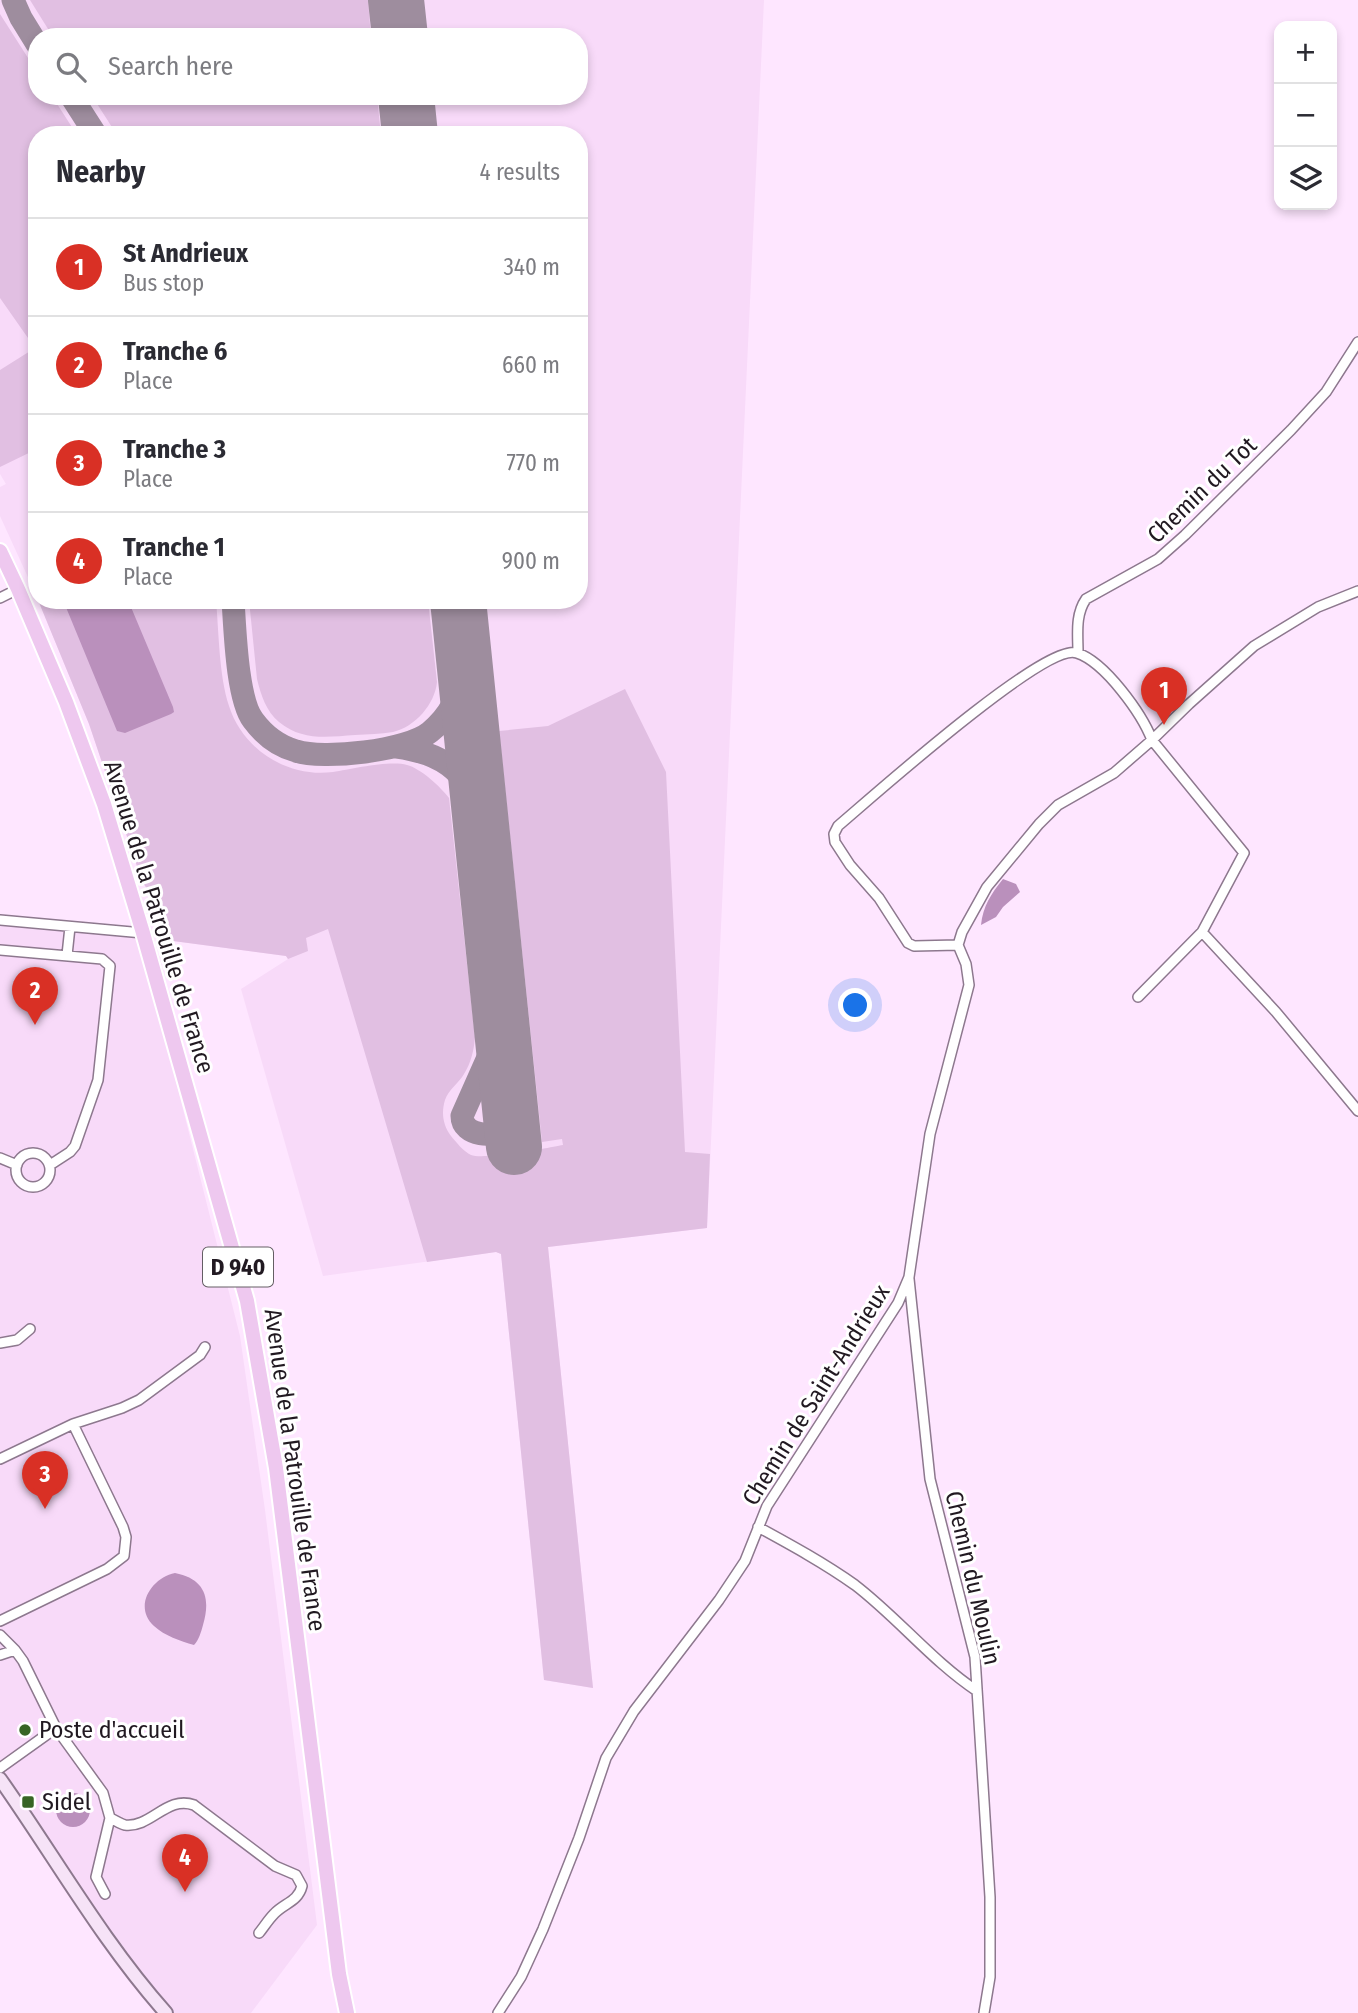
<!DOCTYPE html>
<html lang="en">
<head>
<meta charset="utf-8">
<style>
  body { margin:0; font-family:"Fira Sans Condensed",sans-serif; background:#f7f7f7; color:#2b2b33 }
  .controls { position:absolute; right:21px; top:21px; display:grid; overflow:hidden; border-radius:14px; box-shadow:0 4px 10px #0003 }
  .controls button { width:63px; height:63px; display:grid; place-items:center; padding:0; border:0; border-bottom:2px solid #e1e1e2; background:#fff; color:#2b2b33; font:35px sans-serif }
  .you { position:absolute; left:856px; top:1006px; width:24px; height:24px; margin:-18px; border:5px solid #fff; border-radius:50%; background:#1a73e8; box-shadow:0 0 0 10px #1a73e833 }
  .badge { display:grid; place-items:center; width:46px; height:46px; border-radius:50%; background:#d93025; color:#fff; font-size:23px; font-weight:700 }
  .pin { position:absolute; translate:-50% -58px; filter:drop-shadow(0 2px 4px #0008) }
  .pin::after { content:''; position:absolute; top:37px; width:24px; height:21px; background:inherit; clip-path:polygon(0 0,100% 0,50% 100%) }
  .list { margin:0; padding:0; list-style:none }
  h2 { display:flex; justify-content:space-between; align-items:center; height:91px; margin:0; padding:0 28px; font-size:30px }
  h2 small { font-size:23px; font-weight:400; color:#7c7c81 }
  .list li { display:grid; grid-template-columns:46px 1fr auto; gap:21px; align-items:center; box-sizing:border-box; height:98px; padding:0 28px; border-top:2px solid #e1e1e2 }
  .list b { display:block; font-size:26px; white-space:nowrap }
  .list p { margin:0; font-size:23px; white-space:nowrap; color:#7c7c81 }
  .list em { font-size:23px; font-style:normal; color:#7c7c81 }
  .icon { flex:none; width:38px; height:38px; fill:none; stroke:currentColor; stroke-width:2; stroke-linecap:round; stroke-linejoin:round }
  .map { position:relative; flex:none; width:1358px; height:2013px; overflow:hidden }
  .search { position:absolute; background:#fff; box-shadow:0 4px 10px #0003; left:28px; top:28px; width:560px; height:77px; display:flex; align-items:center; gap:18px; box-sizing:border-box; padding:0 24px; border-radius:28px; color:#7c7c81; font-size:26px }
  .panel { position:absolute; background:#fff; box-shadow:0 4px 10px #0003; left:28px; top:126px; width:560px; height:483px; border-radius:28px }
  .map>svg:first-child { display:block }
  .built { fill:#f8daf9; fill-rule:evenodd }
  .green { fill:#e1bfe2 }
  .water { fill:#ba90bc }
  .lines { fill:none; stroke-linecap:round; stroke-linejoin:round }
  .taxiway { stroke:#9e8d9e; stroke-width:23 }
  .runway { stroke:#9e8d9e; stroke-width:56 }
  .street-casing { stroke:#8d788e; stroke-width:12 }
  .secondary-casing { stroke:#8d788e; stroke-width:16 }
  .primary-casing { stroke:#fff; stroke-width:18 }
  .street { stroke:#fff; stroke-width:9 }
  .secondary { stroke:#f6e3f7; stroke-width:12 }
  .primary { stroke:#eec8ef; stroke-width:14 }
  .poi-dot { fill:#376525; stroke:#fff; stroke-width:2.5 }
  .labels { text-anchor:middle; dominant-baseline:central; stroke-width:6; stroke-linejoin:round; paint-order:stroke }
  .shield { fill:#fff; stroke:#645e64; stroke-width:2 }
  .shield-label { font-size:23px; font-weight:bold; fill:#211921 }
  .street-label { font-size:24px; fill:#211921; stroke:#fff }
  .poi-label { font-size:24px; fill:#211921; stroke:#fff; text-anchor:start }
</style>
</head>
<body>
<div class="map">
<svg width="1358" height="2013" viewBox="0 0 1358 2013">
  <rect width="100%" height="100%" fill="#fee6ff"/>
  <path class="built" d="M0,0H764L707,1228L548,1247L593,1688L544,1680L501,1254L496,1252L323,1276L241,989L288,959L286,956L158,939L155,923L157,912L155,904L142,881L89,724L38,600H579V135H37V597L0,516V487L6,484L0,474ZM37,37H579V96H37Z
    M0,925L140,938L240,1336L265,1510L317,1925L251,2013H172L130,1961L0,1773Z"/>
  <path class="green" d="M30,0H368L371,37H53Z
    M0,14L37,72V96H52L77,135H37V449L0,467V370L35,348L0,298Z
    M92,96H377L381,135H117Z
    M38,600H216C219,634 219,675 229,706C243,750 288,778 333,772C352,769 390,760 407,765C420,768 441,787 449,798L475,1037C474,1050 471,1063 464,1074C459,1083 449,1089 445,1100C441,1113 443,1125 451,1136C456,1142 464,1152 471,1155C484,1160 547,1148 563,1145L562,1139L542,1142L499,731L548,726L625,689L666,772L685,1152L710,1154L707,1228L548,1247L593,1688L544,1680L501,1254L496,1252L427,1262L328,929L306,938L308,951L288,959L286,956L158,939C156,928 158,917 156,908C154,898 147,889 142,881L89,724Z
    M249,600H428L437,682C435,704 415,727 393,732C381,734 368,734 355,735C327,737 302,741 279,722C266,711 261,695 257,679Z"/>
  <path class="water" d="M63,600H128L173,707L174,712L171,714L125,733L117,731Z
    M1003,879L1016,884L1020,892L1003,907L996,917L981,925C983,906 991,894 1003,879Z
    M175,1573C205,1579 211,1598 203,1625C201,1632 199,1640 194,1645C180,1641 165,1636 154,1626C133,1607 151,1578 175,1573Z
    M56 1810a17 17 0 1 1 34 0a17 17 0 1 1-34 0Z"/>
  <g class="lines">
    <path class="taxiway" d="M13,0L21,18L37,44
      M71,96L96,135
      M233,600C235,629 237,699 253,720C264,735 278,746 296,751C323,760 407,751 430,732C450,716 461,692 465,668
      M397,747C440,753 465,769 480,811
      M501,1017L498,1035L462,1116C462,1137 496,1138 506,1128C508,1126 510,1121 511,1118"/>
    <path class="runway" d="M396,0L400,37
      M406,96L410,135
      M458,600L514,1147"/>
    <g class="street-casing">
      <path id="street" d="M0,598L18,589
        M1078,653C1078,634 1075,615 1086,599L1158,559L1185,535L1291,430L1326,392L1358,342
        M0,920L143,933
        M1202,932L1276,1012L1358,1111
        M958,945L914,946L908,943L879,898L850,865L835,842L834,834L838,826C870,799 1045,642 1077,653C1105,662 1142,714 1152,740L1244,853L1202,932L1138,997
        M0,950L102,959L110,966L98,1080L75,1146L70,1152L50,1165
        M67,955L70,927
        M16 1170a17 17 0 1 1 34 0a17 17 0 1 1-34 0Z
        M0,1158L17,1165
        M909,1279L930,1479L975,1657L990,1897V1977L984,2013
        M0,1343L17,1340L30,1329
        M0,1459L73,1424L122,1408L139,1400L200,1355L205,1347
        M758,1527C791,1545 824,1563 855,1585C898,1618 932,1661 977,1691
        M0,1621L107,1569L124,1556L126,1537L123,1527L73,1424
        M0,1635L15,1650L23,1661L56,1728L103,1793L110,1818L96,1877L105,1894
        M0,1655L15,1650
        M0,1768L56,1728
        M110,1818C115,1820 120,1824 125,1825C151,1828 167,1795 194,1805L275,1866L296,1875L302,1886C298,1902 284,1903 274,1914C268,1920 264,1927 259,1933
        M498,2013L521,1977L543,1929L579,1838L606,1758L634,1711L719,1600L745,1561L767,1506L898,1303L909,1277L930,1134L969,985L966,964L958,945L962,932L987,887L1039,824L1058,805L1114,773L1152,740L1189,704L1254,646L1318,607L1358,591"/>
    </g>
    <g class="secondary-casing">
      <path id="secondary" d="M0,1779C55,1857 102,1941 166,2013"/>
    </g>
    <g class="primary-casing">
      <path id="primary" d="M0,551L18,589L66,702L104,804L143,933L247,1301L276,1468L339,1974L347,2013"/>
    </g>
    <use href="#street" class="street"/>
    <use href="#secondary" class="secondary"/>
    <use href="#primary" class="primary"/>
  </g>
  <g class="poi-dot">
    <circle cx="25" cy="1730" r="7"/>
    <rect x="21" y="1795" width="14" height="14" rx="3.5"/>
  </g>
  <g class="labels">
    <rect class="shield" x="203" y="1247.5" width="70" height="39" rx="5"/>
    <g class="shield-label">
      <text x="238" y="1267">D 940</text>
    </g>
    <g class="street-label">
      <text transform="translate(1202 490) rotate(-44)">Chemin du Tot</text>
      <text transform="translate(159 917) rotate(73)">Avenue de la Patrouille de France</text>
      <text transform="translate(816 1395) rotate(-58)">Chemin de Saint-Andrieux</text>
      <text transform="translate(295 1470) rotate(82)">Avenue de la Patrouille de France</text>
      <text transform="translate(973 1578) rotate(77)">Chemin du Moulin</text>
    </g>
    <g class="poi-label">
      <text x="39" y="1730">Poste d'accueil</text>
      <text x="42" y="1802">Sidel</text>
    </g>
  </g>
</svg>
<div class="controls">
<button>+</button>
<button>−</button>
<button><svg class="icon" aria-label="layers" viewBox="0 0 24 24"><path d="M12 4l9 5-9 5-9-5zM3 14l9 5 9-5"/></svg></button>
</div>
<div class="you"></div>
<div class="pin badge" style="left:1164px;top:725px">1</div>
<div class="pin badge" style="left:35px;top:1025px">2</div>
<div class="pin badge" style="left:45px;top:1509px">3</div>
<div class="pin badge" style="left:185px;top:1892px">4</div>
<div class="search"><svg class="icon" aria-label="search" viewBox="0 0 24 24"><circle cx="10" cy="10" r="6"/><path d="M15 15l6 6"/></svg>Search here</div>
<section class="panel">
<h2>Nearby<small>4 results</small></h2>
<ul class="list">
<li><span class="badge">1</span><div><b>St Andrieux</b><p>Bus stop</p></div><em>340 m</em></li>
<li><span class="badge">2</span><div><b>Tranche 6</b><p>Place</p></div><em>660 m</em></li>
<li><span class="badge">3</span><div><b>Tranche 3</b><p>Place</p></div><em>770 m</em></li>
<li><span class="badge">4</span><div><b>Tranche 1</b><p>Place</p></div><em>900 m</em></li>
</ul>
</section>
</div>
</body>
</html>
